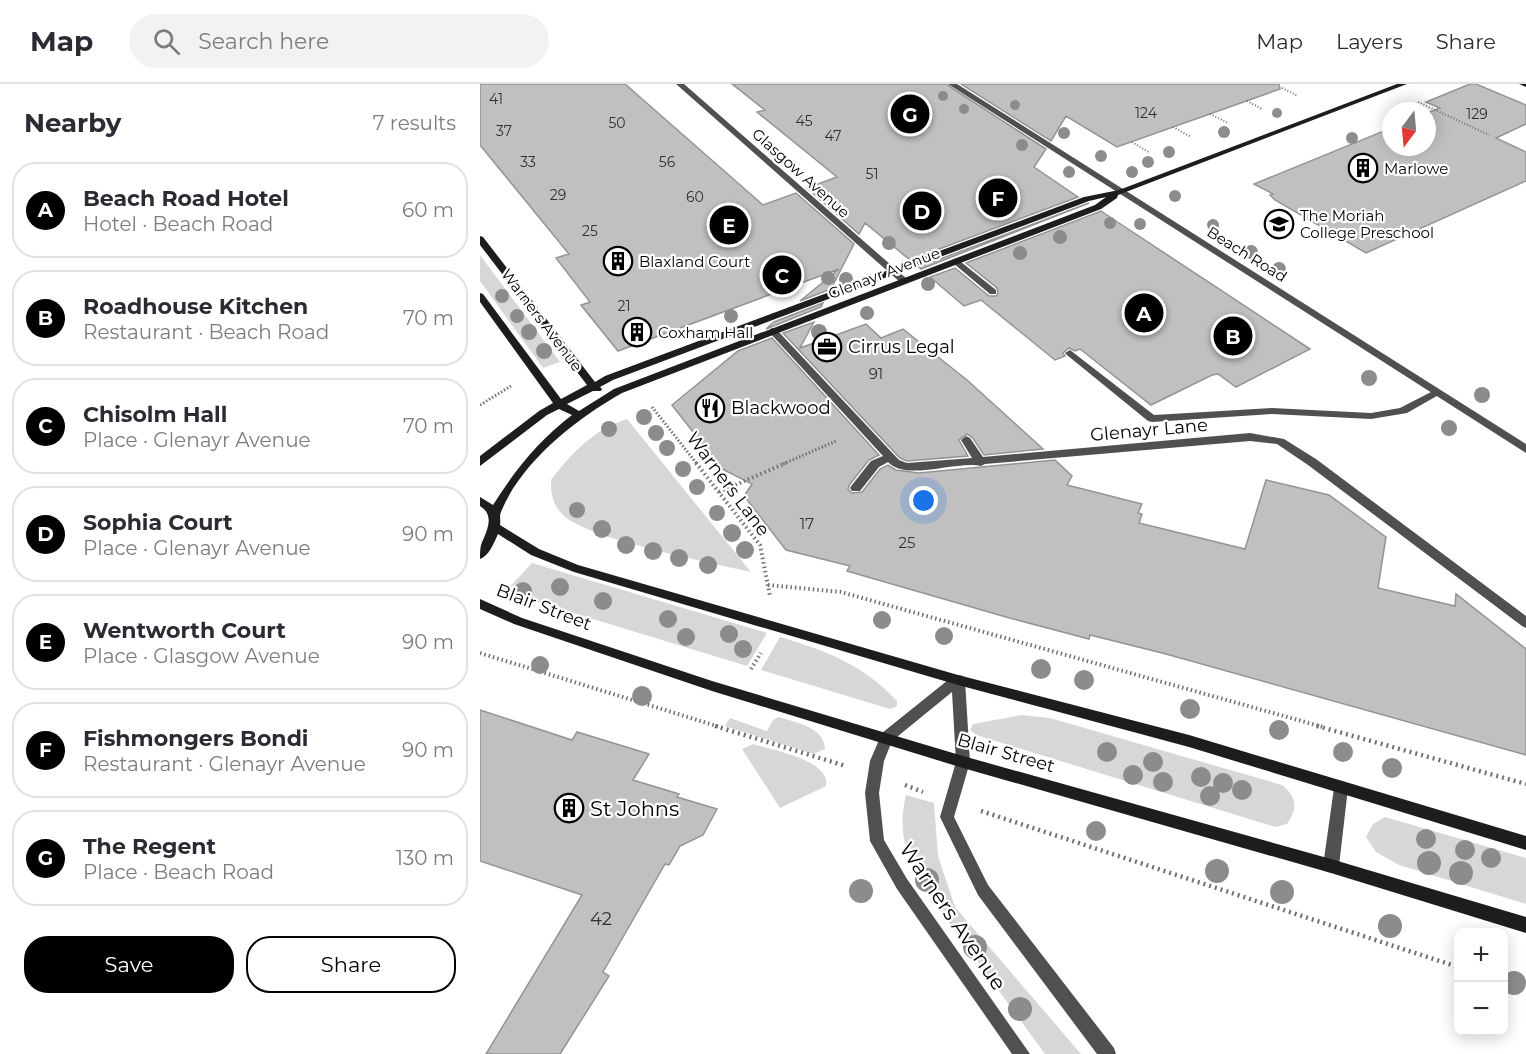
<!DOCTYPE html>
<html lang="en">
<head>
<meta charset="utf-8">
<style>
  body { margin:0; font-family:Montserrat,sans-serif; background:#f2f2f3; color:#2b2b33 }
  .controls { position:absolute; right:18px; bottom:18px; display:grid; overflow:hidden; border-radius:12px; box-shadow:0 3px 15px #0003 }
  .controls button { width:54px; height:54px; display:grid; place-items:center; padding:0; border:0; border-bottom:2px solid #e1e1e2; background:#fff; color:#2b2b33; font:30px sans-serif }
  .compass { position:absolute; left:902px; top:18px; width:54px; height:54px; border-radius:50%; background:#fff; box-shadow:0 3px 15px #0003; rotate:196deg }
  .you { position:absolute; left:444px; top:417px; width:21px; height:21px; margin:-15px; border:4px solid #fff; border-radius:50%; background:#1a73e8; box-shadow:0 0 0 9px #1a73e833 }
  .badge { display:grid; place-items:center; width:39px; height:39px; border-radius:50%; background:#000; color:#fff; font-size:20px; font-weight:700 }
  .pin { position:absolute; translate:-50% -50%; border:3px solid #fff; box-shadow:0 2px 6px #0006 }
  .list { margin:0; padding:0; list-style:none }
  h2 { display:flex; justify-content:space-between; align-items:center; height:78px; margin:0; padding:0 24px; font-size:26px }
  h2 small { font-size:20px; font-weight:400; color:#7c7c81 }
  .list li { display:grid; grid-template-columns:39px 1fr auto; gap:18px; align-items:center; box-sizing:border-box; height:96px; margin:0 12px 12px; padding:0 12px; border:2px solid #e1e1e2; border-radius:24px }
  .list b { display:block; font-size:22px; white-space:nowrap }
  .list p { margin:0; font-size:20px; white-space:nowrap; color:#7c7c81 }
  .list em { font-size:20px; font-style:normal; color:#7c7c81 }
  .actions { display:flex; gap:12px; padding:18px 24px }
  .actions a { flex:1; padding:14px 0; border:2px solid #000; border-radius:24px; text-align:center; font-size:21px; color:#000 }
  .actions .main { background:#000; color:#fff }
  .icon { flex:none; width:33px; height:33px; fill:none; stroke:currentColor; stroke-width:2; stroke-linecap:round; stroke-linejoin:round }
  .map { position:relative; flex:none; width:1046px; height:970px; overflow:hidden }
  header { display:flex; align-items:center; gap:36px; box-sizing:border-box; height:84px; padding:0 30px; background:#fff; border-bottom:2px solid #e1e1e2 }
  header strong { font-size:28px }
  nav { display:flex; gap:33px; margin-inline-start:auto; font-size:21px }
  .search { width:420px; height:54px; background:#f2f2f3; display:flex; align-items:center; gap:15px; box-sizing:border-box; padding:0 21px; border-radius:33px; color:#7c7c81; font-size:22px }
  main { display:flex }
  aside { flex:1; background:#fff }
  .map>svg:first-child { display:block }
  .green { fill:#d7d7d7 }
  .building { fill:#c0c0c0; stroke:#949494; stroke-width:1.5 }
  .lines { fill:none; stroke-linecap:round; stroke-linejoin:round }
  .path-far3 { stroke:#727272; stroke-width:2; stroke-dasharray:1 2; stroke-linecap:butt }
  .path-far2 { stroke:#727272; stroke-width:3; stroke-dasharray:1.5 2; stroke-linecap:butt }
  .path-far1 { stroke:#727272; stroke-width:4; stroke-dasharray:1.5 3; stroke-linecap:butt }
  .path { stroke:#727272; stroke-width:4.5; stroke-dasharray:2 4; stroke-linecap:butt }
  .lane { fill:#505050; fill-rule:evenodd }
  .street { fill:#505050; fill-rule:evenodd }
  .secondary { fill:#1d1d1d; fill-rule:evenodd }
  .tree { fill:#8c8c8c }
  .labels { text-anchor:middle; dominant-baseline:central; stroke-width:4.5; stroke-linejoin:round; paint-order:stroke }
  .far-number-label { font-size:14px; fill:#303030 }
  .far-poi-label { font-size:15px; fill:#000; stroke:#fff; text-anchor:start }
  .far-street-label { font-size:15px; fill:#000; stroke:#fff }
  .number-label { font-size:15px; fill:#303030 }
  .poi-label { font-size:18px; fill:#000; stroke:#fff; text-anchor:start }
  .street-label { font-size:18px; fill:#000; stroke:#fff }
  .near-number-label { font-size:18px; fill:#303030 }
  .near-poi-label { font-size:21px; fill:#000; stroke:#fff; text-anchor:start }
  .near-street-label { font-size:21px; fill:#000; stroke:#fff }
</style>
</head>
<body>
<header>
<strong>Map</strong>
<div class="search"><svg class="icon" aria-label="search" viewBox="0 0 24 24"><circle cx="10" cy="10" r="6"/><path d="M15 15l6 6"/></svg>Search here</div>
<nav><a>Map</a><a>Layers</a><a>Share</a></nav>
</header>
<main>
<aside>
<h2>Nearby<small>7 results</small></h2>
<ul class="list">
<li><span class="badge">A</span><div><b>Beach Road Hotel</b><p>Hotel · Beach Road</p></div><em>60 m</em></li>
<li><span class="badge">B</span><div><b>Roadhouse Kitchen</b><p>Restaurant · Beach Road</p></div><em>70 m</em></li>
<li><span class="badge">C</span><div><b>Chisolm Hall</b><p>Place · Glenayr Avenue</p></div><em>70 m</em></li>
<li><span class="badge">D</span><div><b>Sophia Court</b><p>Place · Glenayr Avenue</p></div><em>90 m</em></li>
<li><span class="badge">E</span><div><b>Wentworth Court</b><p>Place · Glasgow Avenue</p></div><em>90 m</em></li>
<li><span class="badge">F</span><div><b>Fishmongers Bondi</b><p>Restaurant · Glenayr Avenue</p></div><em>90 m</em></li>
<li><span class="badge">G</span><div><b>The Regent</b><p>Place · Beach Road</p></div><em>130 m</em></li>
</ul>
<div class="actions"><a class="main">Save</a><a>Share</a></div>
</aside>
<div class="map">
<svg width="1046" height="970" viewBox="0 0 1046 970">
  <rect width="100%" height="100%" fill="#fff"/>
  <path class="green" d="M0,171L80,278L63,284L0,197Z
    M147,335L271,488C233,479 105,455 82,430C72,419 71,410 71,396C92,369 113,346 147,335Z
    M52,479L287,549L267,582L25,508Z
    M300,553C345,566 384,581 417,617V622L410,625L281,586Z
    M542,631L570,634L802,701C817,713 818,724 807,740L795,743L496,651L490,646L493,640Z
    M299,633C317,639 344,643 345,665L333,670L245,642L250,634L287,647L293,636Z
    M273,660C292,666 351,676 346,702L300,724L262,665Z
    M426,711L454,719L458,772L475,823L601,970H565L451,814C429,779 416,753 426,711Z
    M905,733L1046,774V820L919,781L896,768L886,753L893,740Z"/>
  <path class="building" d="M0,0H145L283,121L316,109L374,160L351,205L320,217L359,185L138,267L101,221L110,218L76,174L89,170L0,61Z
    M252,0H466L566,65L554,83L598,113L430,176L385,139L379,150L327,104L357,93L277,28L285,26Z
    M481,0H799L800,5L637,63L586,32L571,57Z
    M990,0H996L1046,21V40L1016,54L1046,68V97L886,169L795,116L790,111L793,110L774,100L911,44V63H947V29L960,24L946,18Z
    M609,119L441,185L439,183Z
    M621,127L639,139L830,265L756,303L738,290L732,291L671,321L600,265L595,267L589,264L583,269L585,272L575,276L501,216L484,222L450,193L475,184L509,212H516L518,210L517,204L486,179Z
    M343,219L341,223L286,245L294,238Z
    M334,238L320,264L386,240L401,254L423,245L487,296L563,365L504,371L492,353L487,350L479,356L488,372L427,377L420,374L303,249Z
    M292,254L399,371L389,376L370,400L368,405L372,409L382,408L400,385L408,381L416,386L439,389L575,376L592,392L587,401L662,420L658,429L662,430L659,439L765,465L786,396L849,411L906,453L898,504L975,522L976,510L1046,565V671L686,570L610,551L609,555L526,533L367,487L370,482L306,466L264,412L272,400L242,385L192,321L258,267Z
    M0,626L92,656L97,648L169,670L153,696L199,710L197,713L237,725L223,751L200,762L189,781L185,780L123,888L129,892L80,970H6L102,811L0,777Z"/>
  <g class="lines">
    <path class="path-far3" d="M802,4L818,12
      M767,17L782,25
      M938,18L1009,51
      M730,30L748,39
      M693,43L711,53
      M652,58L670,69"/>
    <path class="path-far2" d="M0,321L31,302
      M172,323L217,380
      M303,380L356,357"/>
    <path class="path-far1" d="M216,379L280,461L290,512
      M239,408L306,379
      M288,501L361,508L843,643
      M0,569L240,643
      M271,585L281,569"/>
    <path class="path" d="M235,642L366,682
      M837,642L1046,700
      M425,701L443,708
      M501,727L978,883
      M1024,898L1046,905"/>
    <path class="lane" d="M476,174L516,206V210H510L473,179L472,177Z
      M293,244L296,245L419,376L427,379L492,374L481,356L486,352L490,354L503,373L770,349L804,355L836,375L1046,532V544L1042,542L828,381L797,360L770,357L505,380L501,382C477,376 426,398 408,378L399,383L380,407H372L370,404L372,401L391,377L403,372L290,249V245Z
      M590,266L674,331L792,324L891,329L920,324L953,307H961L962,309L927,329L891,335L792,330L672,338L668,337L587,271L585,269Z"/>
    <path class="street" d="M196,0H204L427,195V199H421Z
      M468,0H477L1046,360V369Z
      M478,591L483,592L485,596L490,678L474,733L508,801L634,964L636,970H617L498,811L460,733L476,678L472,608L412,657L404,677L399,709L404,756L427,795L550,970H532L417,805L390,757L385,709L390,677L402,649L473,592Z
      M861,698L866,700L868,704L859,782L856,787L851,789L846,787L843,782L854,704L856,700Z"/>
    <path class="secondary" d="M917,0H927L638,111L637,114L621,125L142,309C96,335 41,378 21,428C19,432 21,436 20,441L59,465L98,481L478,591L709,651L1046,752V766L709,663L478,601L94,488L51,471L18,450C14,459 9,472 0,475C0,471 0,465 1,461C6,448 16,432 0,422V413L13,421C35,386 59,356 92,331L79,325L67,331L0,382V372L59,327L73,319L0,218V209L3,210L81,315L107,301L0,161V152L3,153L115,298L125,292L604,113L639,106ZM626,113L615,121L134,305L99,327L87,320L113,307H121L122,305L120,303L133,296L609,117Z
      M1039,0H1046V3Z
      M0,515L42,534L232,597L483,672L851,775L1046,833V849L851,789L483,684L232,607L34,540L0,525Z"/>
  </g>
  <g class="tree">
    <circle cx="463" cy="12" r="5"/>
    <circle cx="535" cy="21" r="5"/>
    <circle cx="484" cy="25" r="5"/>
    <circle cx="797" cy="29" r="5"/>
    <circle cx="744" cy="48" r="6"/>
    <circle cx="584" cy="49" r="6"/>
    <circle cx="872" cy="54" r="6"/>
    <circle cx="542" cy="61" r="6"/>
    <circle cx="689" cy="68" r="6"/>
    <circle cx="621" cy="72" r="6"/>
    <circle cx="668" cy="78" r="6"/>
    <circle cx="589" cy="88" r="6"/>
    <circle cx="652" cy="88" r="6"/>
    <circle cx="695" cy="112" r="6"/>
    <circle cx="630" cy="139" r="6"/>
    <circle cx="660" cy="140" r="6"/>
    <circle cx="733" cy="141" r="6"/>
    <circle cx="580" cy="153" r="7"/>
    <circle cx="409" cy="159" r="7"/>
    <circle cx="771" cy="168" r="7"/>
    <circle cx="540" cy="169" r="7"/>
    <circle cx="799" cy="185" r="7"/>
    <circle cx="348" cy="194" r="7"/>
    <circle cx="366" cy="195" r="7"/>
    <circle cx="448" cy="200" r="7"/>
    <circle cx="22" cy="212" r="7"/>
    <circle cx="387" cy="229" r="7"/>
    <circle cx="37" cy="232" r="7"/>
    <circle cx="251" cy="232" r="7"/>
    <circle cx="49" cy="248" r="8"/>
    <circle cx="339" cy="248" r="8"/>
    <circle cx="64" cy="267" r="8"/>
    <circle cx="889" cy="294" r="8"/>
    <circle cx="1002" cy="311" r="8"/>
    <circle cx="164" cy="333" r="8"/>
    <circle cx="969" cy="344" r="8"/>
    <circle cx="129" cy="345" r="8"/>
    <circle cx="176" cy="349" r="8"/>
    <circle cx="187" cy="364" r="8"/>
    <circle cx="203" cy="385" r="8"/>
    <circle cx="217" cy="403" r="8"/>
    <circle cx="97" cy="426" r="8"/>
    <circle cx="237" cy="429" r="8"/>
    <circle cx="122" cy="445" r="9"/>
    <circle cx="252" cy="449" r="9"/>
    <circle cx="146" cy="461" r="9"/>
    <circle cx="265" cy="466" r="9"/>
    <circle cx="173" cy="467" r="9"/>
    <circle cx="199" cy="474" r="9"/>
    <circle cx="228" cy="481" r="9"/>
    <circle cx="80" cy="503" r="9"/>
    <circle cx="43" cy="507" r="9"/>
    <circle cx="123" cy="517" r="9"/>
    <circle cx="188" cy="535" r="9"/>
    <circle cx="402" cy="536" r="9"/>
    <circle cx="249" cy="550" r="9"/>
    <circle cx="464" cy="552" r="9"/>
    <circle cx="206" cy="553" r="9"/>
    <circle cx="263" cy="565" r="9"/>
    <circle cx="60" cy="581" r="9"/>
    <circle cx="561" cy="585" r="10"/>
    <circle cx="604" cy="596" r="10"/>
    <circle cx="162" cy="612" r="10"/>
    <circle cx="710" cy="625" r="10"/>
    <circle cx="799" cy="646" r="10"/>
    <circle cx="627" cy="668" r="10"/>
    <circle cx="863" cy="668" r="10"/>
    <circle cx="673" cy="678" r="10"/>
    <circle cx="912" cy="684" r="10"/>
    <circle cx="653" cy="691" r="10"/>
    <circle cx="721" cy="693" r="10"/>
    <circle cx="683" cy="698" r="10"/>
    <circle cx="743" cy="699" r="10"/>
    <circle cx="762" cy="706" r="10"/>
    <circle cx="730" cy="712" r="10"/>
    <circle cx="616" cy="747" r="10"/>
    <circle cx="946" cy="755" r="10"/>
    <circle cx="985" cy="766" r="10"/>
    <circle cx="1011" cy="774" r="10"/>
    <circle cx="949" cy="779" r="12"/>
    <circle cx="737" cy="787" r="12"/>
    <circle cx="981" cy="789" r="12"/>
    <circle cx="447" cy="796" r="12"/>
    <circle cx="381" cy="807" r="12"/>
    <circle cx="802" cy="808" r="12"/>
    <circle cx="910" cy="842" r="12"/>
    <circle cx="495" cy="863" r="12"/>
    <circle cx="1034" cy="899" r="12"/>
    <circle cx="540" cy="925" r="12"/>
  </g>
  <defs>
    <g id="building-ring" transform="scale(1.5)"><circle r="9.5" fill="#fff" stroke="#000" stroke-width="1.5"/><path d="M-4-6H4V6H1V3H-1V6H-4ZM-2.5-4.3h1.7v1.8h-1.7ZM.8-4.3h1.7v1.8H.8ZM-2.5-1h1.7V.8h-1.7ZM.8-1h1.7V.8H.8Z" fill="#000"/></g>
    <g id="school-ring" transform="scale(1.5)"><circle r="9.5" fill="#fff" stroke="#000" stroke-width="1.5"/><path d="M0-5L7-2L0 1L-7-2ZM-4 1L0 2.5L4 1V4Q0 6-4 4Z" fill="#000"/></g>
    <g id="office-ring" transform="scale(1.5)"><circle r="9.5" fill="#fff" stroke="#000" stroke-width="1.5"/><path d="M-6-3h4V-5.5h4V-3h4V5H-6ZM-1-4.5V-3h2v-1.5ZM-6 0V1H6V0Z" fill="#000"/></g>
    <g id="restaurant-ring" transform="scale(1.5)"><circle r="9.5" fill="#fff" stroke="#000" stroke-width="1.5"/><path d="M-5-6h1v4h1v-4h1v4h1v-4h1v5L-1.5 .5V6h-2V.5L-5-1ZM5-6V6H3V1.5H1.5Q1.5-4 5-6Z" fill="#000"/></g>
  </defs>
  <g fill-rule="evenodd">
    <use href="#building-ring" x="883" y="84"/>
    <use href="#school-ring" x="799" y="140"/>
    <use href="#building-ring" x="138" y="177"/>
    <use href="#building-ring" x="157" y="248"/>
    <use href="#office-ring" x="347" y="263"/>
    <use href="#restaurant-ring" x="230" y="324"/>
    <use href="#building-ring" x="89" y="724"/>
  </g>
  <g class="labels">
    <g class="far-number-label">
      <text x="16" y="15">41</text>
      <text x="666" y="29">124</text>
      <text x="997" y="30">129</text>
      <text x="324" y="37">45</text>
      <text x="137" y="39">50</text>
      <text x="24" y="47">37</text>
      <text x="353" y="52">47</text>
      <text x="48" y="78">33</text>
      <text x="187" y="78">56</text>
      <text x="392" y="90">51</text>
      <text x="78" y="111">29</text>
      <text x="215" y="113">60</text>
      <text x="110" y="147">25</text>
      <text x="144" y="222">21</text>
    </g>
    <g class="far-poi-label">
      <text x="904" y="84">Marlowe</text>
      <text x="820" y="131">The Moriah<tspan x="820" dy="17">College Preschool</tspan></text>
      <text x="159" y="177">Blaxland Court</text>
      <text x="178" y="248">Coxham Hall</text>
    </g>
    <g class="far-street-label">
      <text transform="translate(321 89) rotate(42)">Glasgow Avenue</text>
      <text transform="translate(767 170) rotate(32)">Beach Road</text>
      <text transform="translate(404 189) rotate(-21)">Glenayr Avenue</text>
      <text transform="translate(62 236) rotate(53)">Warners Avenue</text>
    </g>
    <g class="number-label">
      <text x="396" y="289">91</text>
      <text x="327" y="439">17</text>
      <text x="427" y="458">25</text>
    </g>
    <g class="poi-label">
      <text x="368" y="263">Cirrus Legal</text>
      <text x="251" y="324">Blackwood</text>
    </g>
    <g class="street-label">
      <text transform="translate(669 346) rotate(-5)">Glenayr Lane</text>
      <text transform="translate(248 400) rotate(53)">Warners Lane</text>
      <text transform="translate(64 523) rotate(21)">Blair Street</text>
      <text transform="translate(526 669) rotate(16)">Blair Street</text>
    </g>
    <g class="near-number-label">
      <text x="121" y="835">42</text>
    </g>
    <g class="near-poi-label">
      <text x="110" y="724">St Johns</text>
    </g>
    <g class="near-street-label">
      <text transform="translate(473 832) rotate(56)">Warners Avenue</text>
    </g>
  </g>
</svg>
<div class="controls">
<button>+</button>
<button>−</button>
</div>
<svg class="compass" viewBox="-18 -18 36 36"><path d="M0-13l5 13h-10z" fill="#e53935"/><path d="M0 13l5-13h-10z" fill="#7c7c81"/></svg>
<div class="you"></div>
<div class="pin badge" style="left:664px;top:229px">A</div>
<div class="pin badge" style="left:753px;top:252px">B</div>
<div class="pin badge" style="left:302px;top:191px">C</div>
<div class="pin badge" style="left:442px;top:127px">D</div>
<div class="pin badge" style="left:249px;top:141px">E</div>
<div class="pin badge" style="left:518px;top:114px">F</div>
<div class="pin badge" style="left:430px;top:30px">G</div>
</div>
</main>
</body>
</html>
